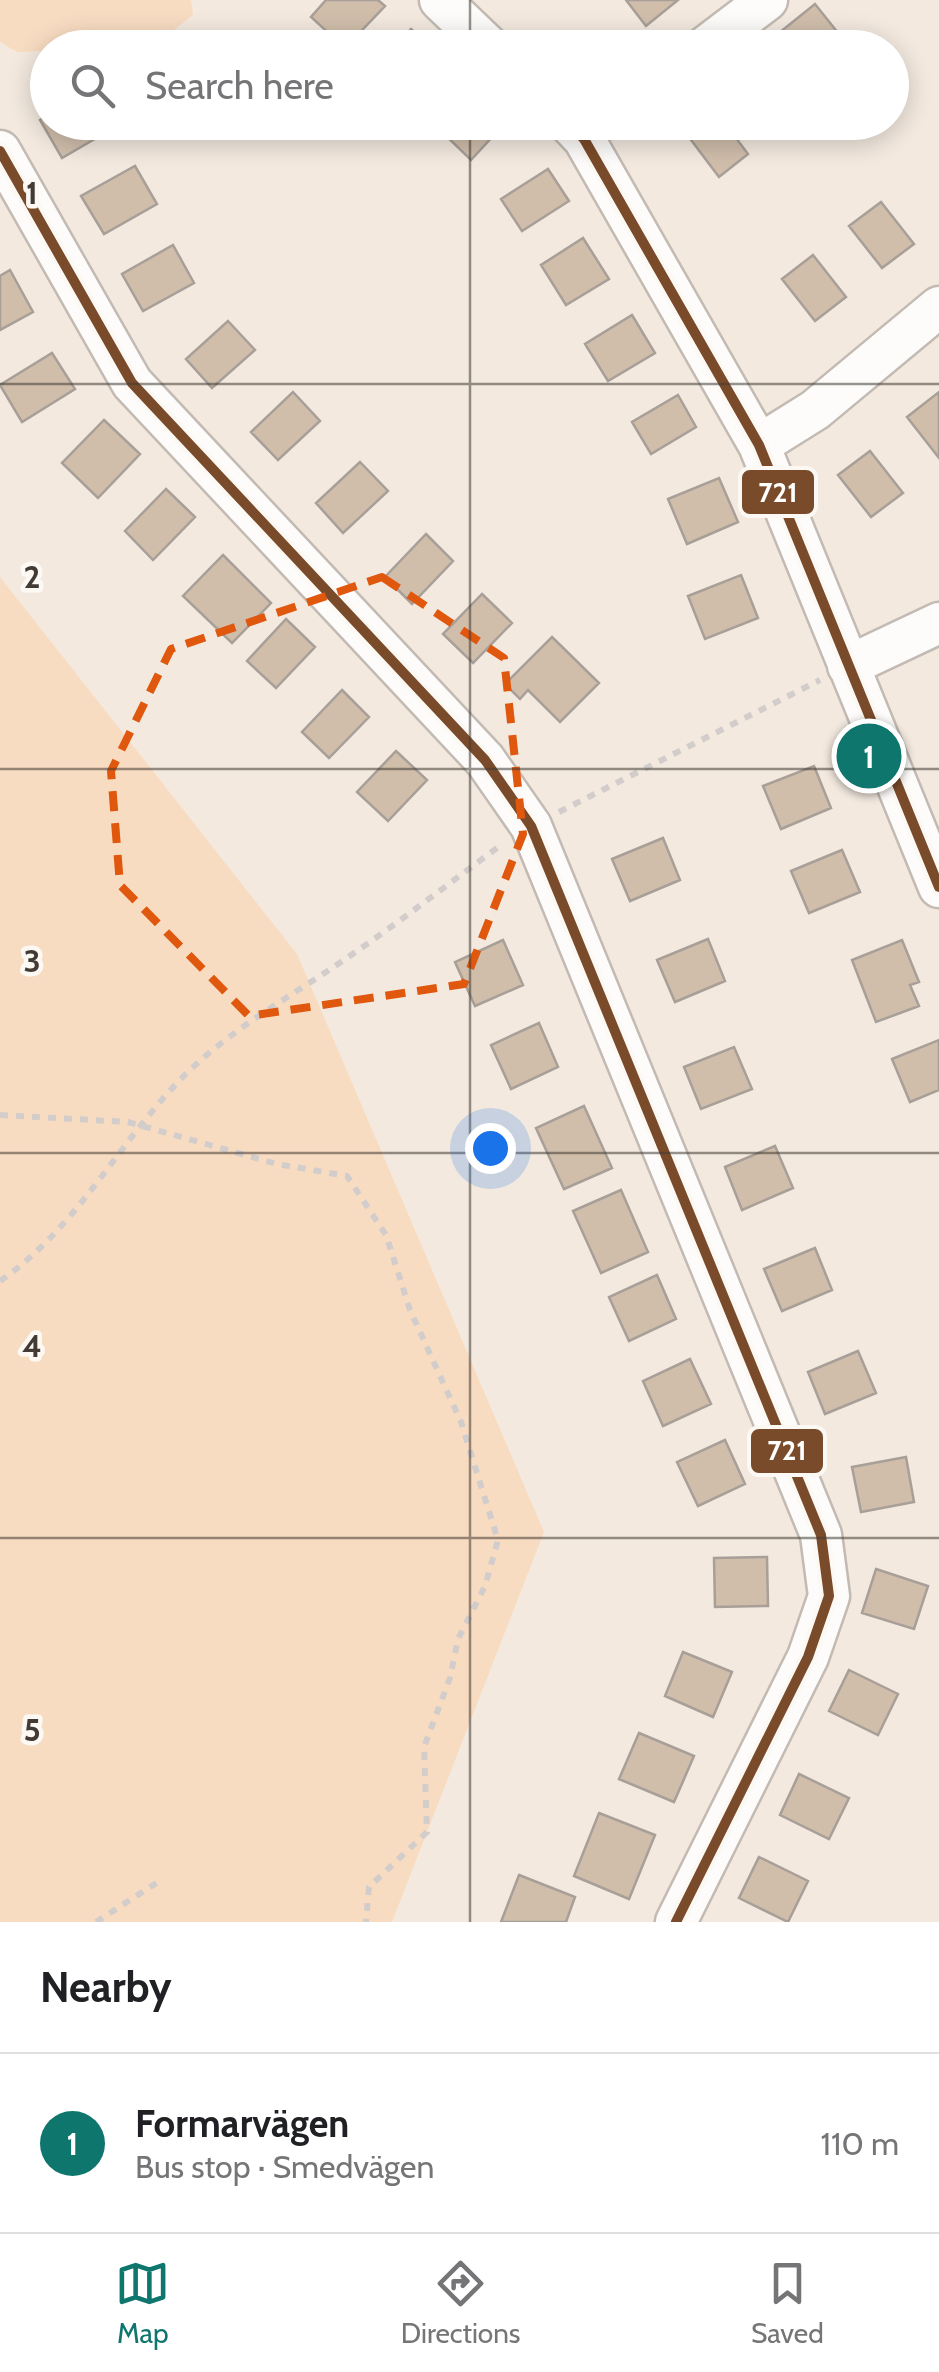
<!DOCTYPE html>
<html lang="en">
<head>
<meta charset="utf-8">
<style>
  body { margin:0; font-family:Cabin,sans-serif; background:#f6f6f6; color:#202124 }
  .you { position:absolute; left:490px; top:1148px; width:35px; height:35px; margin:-25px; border:8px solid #fff; border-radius:50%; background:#1a73e8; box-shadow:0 0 0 15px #1a73e833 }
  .badge { display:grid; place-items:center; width:65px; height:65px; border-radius:50%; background:#0f766e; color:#fff; font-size:32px; font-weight:700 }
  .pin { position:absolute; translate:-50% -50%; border:5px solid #fff; box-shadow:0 2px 10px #0006 }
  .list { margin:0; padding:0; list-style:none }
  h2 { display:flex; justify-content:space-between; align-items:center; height:130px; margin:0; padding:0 40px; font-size:42px }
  h2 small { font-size:32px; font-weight:400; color:#757577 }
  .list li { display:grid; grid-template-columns:65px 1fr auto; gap:30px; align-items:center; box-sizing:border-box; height:180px; padding:0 40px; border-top:2px solid #e0e0e0 }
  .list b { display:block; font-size:38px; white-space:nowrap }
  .list p { margin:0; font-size:32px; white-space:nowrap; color:#757577 }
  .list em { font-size:32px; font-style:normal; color:#757577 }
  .icon { flex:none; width:55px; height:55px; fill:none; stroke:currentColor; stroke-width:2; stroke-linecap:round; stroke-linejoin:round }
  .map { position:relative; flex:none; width:939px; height:1922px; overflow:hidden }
  .search { position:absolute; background:#fff; box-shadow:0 5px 25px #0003; left:30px; right:30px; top:30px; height:110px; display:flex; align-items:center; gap:25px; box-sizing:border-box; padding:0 35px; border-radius:55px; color:#757577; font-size:38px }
  .sheet { height:310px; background:#fff }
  nav { display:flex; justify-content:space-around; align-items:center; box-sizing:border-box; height:140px; border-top:2px solid #e0e0e0; background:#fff; font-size:28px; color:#757577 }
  nav a { display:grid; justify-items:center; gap:5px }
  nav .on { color:#0f766e }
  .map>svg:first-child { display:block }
  .green { fill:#f8dcc2 }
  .building { fill:#d0beab; stroke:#a79f98; stroke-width:2.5 }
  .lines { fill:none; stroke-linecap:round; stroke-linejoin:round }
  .street-casing { stroke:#c2bab3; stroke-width:45 }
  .path { stroke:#d2cdcb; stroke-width:6; stroke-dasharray:8 8; stroke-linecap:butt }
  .street { stroke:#fdfcfa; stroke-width:40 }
  .bus-1-casing { stroke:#fcf9f5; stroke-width:18 }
  .bus-1 { stroke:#7a4b2a; stroke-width:10 }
  .marked { fill:none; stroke:#e0570e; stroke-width:8; stroke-dasharray:20 12; stroke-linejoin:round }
  .grid { fill:none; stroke:#423a33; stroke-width:2.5; stroke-opacity:0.55 }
  .grid-label { font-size:32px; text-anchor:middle; font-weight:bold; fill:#423a33; stroke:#fcf9f5; stroke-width:9; stroke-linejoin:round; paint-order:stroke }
  .line-badge { stroke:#fcf9f5; stroke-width:4 }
  .badge-label { font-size:28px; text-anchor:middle; font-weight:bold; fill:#fff }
</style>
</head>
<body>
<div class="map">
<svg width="939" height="1922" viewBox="0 0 939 1922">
  <rect width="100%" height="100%" fill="#f3e9df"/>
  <path class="green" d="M0,0H191L193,15L152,47L17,52L0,42Z
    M0,577L297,954L544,1532L392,1922H0Z"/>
  <path class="building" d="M326,0H378L385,6L345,48L311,17Z
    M626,0H678L646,26Z
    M815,4L850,48H766L764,45Z
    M411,29L431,48H394Z
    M48,115V122H106L110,130L62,158L40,120Z
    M442,122H506L471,160L438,128Z
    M705,122H724L748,154L719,177L688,136Z
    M135,166L157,204L104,234L81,196Z
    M548,169L569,201L522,231L501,199Z
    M881,202L914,244L882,268L849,226Z
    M583,238L609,279L566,305L541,265Z
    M173,245L194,283L143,311L122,274Z
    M813,255L846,297L815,321L782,279Z
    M10,270L33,312L0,330V276Z
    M632,315L655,353L608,381L585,344Z
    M228,321L255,350L212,388L186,359Z
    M52,353L75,389L22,422L0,385Z
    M293,392L320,421L278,460L251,432Z
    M939,392V458L907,417Z
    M678,395L696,427L651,454L632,422Z
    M104,420L140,454L98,498L62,463Z
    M870,451L903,493L871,517L838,475Z
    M360,462L388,491L343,533L316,503Z
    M719,478L738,522L687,544L668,499Z
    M166,489L195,517L153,560L125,531Z
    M426,534L453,561L412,604L385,577Z
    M223,555L271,603L232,643L183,596Z
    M741,575L758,618L705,639L688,596Z
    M482,594L512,623L473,663L443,634Z
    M286,619L315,647L276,688L247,661Z
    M552,637L599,683L560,722L528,690L520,699L505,684Z
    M342,690L369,717L329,758L302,732Z
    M396,751L427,780L388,821L357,792Z
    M814,766L831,808L781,829L763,786Z
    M663,838L680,880L630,901L612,859Z
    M842,850L860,892L809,913L791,871Z
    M708,939L725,981L675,1002L657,960Z
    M503,940L523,985L475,1006L455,962Z
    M902,940L919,982L910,985L919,1006L876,1022L852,960Z
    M539,1023L558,1067L511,1089L491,1045Z
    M939,1040V1090L910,1102L892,1059Z
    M734,1047L752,1089L701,1109L684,1067Z
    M584,1106L612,1168L564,1189L536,1128Z
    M775,1146L793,1188L742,1210L725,1167Z
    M621,1190L648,1252L601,1273L573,1211Z
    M815,1248L832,1290L782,1311L764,1269Z
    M657,1275L676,1319L629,1341L609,1297Z
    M858,1351L876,1393L825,1414L808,1372Z
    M690,1359L711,1404L663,1426L643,1381Z
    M725,1440L745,1484L698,1506L677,1462Z
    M906,1457L914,1502L861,1512L852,1467Z
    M767,1557L768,1606L715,1607L714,1558Z
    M876,1569L928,1586L914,1629L862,1613Z
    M683,1652L732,1672L713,1717L665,1696Z
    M849,1670L898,1694L878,1735L829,1711Z
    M639,1733L694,1756L674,1802L619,1779Z
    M799,1774L849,1798L829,1839L780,1815Z
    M599,1813L655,1835L629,1899L574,1876Z
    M759,1857L808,1881L788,1922L739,1898Z
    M519,1875L575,1897L566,1922H501Z"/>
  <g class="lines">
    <g class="street-casing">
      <path id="street" d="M440,0L490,48
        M704,48L767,0
        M568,122L584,139L759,445L939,887
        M0,151L132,383L485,760L531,826L821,1535L829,1596L808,1657L676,1922
        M759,445L815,410L939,307
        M848,666L939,623"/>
    </g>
    <path class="path" d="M559,812L820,680
      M0,1115L128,1122L277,1164L347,1176L386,1235L410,1310L461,1422L498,1540L485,1586L458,1639L450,1678L424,1747L427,1832L369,1887L366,1922
      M0,1281C77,1228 118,1143 182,1078C228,1031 288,998 341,962C396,925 448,884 501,845
      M96,1922L161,1880"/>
    <use href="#street" class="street"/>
    <g class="bus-1-casing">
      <path id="bus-1" d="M568,122L584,139L759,445L939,887
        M0,151L132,383L485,760L531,826L821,1535L829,1596L808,1657L676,1922"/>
    </g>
    <use href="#bus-1" class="bus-1"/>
  </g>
  <path class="marked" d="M382,577L504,658L523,834L464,984L249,1016L120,885L111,771L171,649Z"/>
  <path class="grid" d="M470,0V48M470,122V1922M0,384H939M0,769H939M0,1153H939M0,1538H939"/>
  <g class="grid-label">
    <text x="32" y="204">1</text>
    <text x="32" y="588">2</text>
    <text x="32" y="972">3</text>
    <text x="32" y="1357">4</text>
    <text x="32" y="1741">5</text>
  </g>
  <g class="line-badge">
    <rect x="740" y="468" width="76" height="48" rx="10" fill="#7a4b2a"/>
    <rect x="749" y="1427" width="76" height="48" rx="10" fill="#7a4b2a"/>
  </g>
  <g class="badge-label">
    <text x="778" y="502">721</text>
    <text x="787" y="1460">721</text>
  </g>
</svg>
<div class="you"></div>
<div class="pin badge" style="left:869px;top:756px">1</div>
<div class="search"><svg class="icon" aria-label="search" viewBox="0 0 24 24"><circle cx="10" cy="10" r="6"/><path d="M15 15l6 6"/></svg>Search here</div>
</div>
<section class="sheet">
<h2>Nearby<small></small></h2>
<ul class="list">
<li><span class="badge">1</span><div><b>Formarvägen</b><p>Bus stop · Smedvägen</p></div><em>110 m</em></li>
</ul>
</section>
<nav>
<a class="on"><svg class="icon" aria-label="map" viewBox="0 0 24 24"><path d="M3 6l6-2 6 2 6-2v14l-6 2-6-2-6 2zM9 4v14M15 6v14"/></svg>Map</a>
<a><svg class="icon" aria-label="directions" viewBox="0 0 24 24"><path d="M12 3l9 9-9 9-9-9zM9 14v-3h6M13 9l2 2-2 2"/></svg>Directions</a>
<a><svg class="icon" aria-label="saved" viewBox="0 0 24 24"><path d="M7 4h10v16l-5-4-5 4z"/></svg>Saved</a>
</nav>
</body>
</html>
